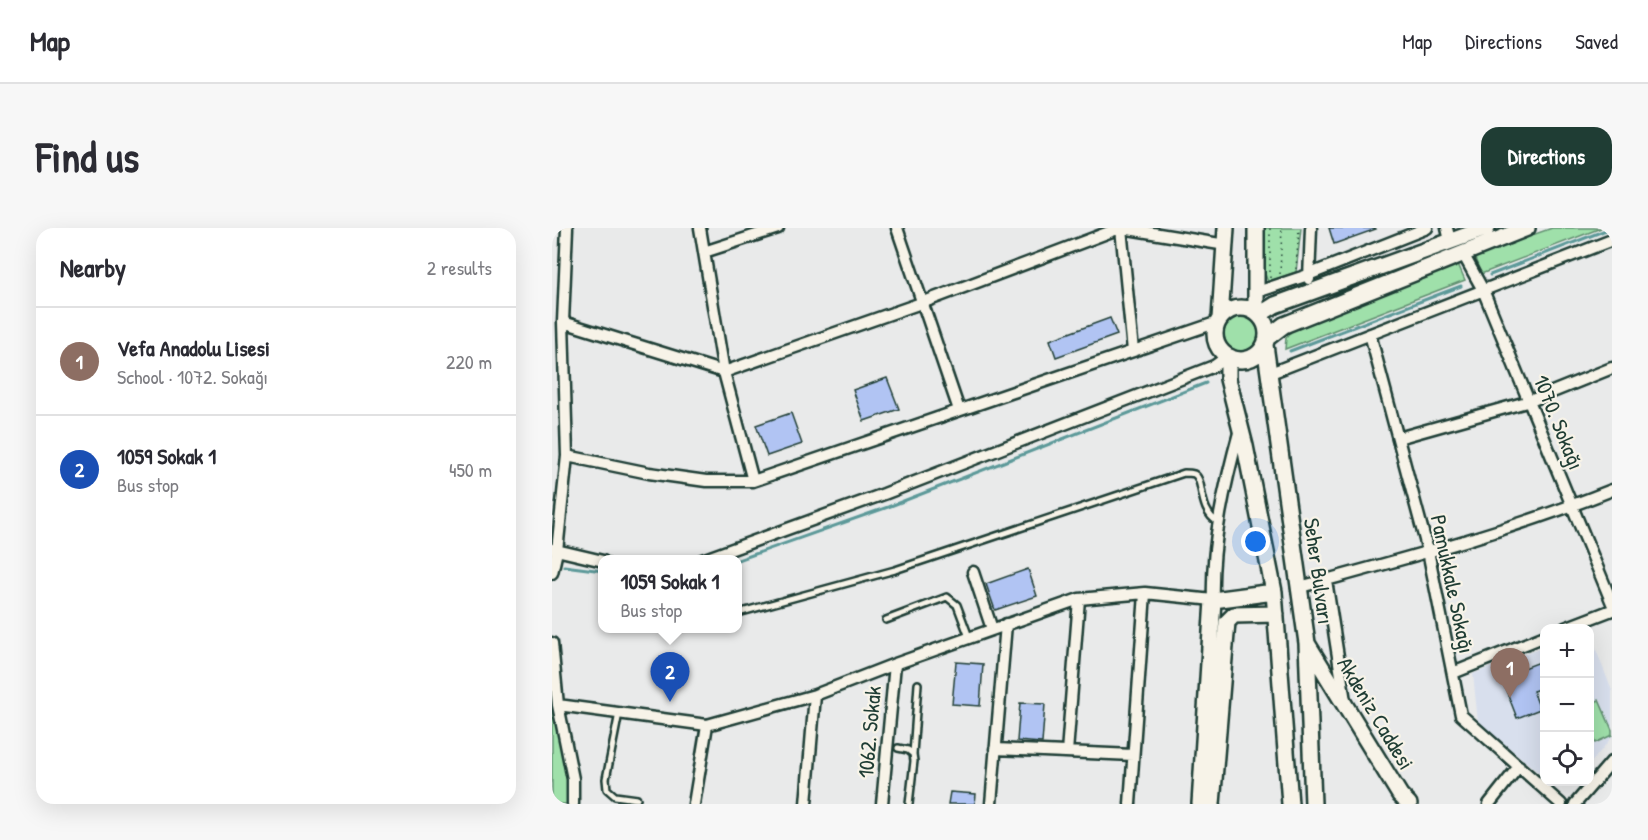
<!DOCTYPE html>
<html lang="en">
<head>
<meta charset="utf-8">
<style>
  body { margin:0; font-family:"Patrick Hand",sans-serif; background:#f7f7f7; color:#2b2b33 }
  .controls { position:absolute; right:18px; bottom:18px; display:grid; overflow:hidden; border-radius:12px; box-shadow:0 6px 24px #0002 }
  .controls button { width:54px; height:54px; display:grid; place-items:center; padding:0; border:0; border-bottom:2px solid #e1e1e2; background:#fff; color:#2b2b33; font:30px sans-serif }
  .you { position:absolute; left:704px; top:314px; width:21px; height:21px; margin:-15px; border:4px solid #fff; border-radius:50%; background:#1a73e8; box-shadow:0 0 0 9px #1a73e833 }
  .badge { display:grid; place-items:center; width:39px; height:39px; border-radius:50%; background:#1f3d34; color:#fff; font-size:20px; font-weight:700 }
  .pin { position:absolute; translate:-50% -50px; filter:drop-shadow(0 2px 3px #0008) }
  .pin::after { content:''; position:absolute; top:32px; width:21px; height:18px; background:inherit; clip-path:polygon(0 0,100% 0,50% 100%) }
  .popup { position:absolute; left:46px; top:327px; width:144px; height:78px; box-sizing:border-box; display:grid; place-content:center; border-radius:12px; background:#fff; filter:drop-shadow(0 2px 4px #0005); font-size:20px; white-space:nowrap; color:#7c7c81 }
  .popup b { font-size:22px; color:#2b2b33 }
  .popup::after { content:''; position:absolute; left:50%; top:100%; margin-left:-12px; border:12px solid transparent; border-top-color:#fff }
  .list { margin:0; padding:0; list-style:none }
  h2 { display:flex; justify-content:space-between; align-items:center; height:78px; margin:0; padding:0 24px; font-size:26px }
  h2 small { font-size:20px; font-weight:400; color:#7c7c81 }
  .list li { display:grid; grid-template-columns:39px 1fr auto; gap:18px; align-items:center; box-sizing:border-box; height:108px; padding:0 24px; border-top:2px solid #e1e1e2 }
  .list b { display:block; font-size:22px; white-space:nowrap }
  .list p { margin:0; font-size:20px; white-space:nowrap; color:#7c7c81 }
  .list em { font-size:20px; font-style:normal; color:#7c7c81 }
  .icon { flex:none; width:33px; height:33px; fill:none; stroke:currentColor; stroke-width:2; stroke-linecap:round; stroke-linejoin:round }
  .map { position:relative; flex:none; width:1060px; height:576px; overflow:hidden; border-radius:18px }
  header { display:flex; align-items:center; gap:36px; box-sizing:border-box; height:84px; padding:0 30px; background:#fff; border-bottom:2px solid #e1e1e2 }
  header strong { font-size:28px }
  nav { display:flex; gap:33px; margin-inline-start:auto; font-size:21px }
  .intro { display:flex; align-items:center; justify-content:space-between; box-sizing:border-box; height:144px; padding:0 36px }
  h1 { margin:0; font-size:42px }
  .button { padding:15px 27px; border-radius:18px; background:#1f3d34; color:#fff; font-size:21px; font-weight:700 }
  main { display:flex; gap:36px; padding:0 36px }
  aside { flex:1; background:#fff; border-radius:18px; box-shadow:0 6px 24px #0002 }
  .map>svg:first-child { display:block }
  .built { fill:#d8dfed }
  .green { fill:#9fe0aa; stroke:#5f8e6f; stroke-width:1.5 }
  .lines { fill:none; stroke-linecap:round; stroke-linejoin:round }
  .stream { stroke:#5c9999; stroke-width:3 }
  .building { fill:#b1c4f3; stroke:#1f3d34; stroke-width:1.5 }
  .lane-casing { stroke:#1f3d34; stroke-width:10 }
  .street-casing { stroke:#1f3d34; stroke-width:15 }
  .secondary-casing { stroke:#1f3d34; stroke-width:20 }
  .path { stroke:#1f3d34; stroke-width:1.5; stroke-dasharray:1.5 4.5; stroke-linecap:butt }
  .lane { stroke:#f7f3e8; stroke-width:5 }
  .street { stroke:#f7f3e8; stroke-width:10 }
  .secondary { stroke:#f7f3e8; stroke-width:15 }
  .labels { text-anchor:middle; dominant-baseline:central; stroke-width:4.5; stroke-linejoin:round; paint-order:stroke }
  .street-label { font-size:22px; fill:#1f3d34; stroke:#f7f3e8 }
</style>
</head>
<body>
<header>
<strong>Map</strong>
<nav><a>Map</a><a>Directions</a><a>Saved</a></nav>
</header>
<div class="intro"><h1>Find us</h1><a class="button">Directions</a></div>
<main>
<aside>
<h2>Nearby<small>2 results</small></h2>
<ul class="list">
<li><span class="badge" style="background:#8d6e63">1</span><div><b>Vefa Anadolu Lisesi</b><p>School · 1072. Sokağı</p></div><em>220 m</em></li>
<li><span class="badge" style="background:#1a4fb4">2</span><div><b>1059 Sokak 1</b><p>Bus stop</p></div><em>450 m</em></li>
</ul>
</aside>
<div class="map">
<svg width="1060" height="576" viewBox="0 0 1060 576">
  <rect width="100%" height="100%" fill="#e9eaea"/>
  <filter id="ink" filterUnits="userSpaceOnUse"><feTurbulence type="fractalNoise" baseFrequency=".0167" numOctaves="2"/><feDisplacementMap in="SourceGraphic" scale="12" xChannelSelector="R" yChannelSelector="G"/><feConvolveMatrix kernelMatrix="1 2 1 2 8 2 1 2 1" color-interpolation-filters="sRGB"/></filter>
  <g filter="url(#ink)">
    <path class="built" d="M1038,406L1060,463V509L1038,536Z
      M992,419V549L926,494L921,446Z"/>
    <path class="green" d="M713,0H749L744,44L716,54L713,46Z
      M1000,0H1049L929,46L922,28Z
      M906,36L913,52L733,121L734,110L741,101Z
      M672 106a17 17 0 1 1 34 0a17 17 0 1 1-34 0Z
      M0,423L22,576H0Z
      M1047,472L1060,502V507L1043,515L1038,502V476Z"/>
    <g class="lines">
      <path class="stream" d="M938,47L1059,0
        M738,123L909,58
        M186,332L336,279L654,155
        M12,338L51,343"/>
    </g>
    <path class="building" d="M777,0H823L824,1L782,16Z
      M558,90L565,107L504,129L498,112Z
      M335,150L347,181L312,193L301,162Z
      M239,185L250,216L215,228L204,197Z
      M476,341L485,368L443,382L434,356Z
      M993,432V459L981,463L988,481L965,490L949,449Z
      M404,434L431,436L428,478L400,476Z
      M468,475L493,476L490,515L465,513Z
      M398,564L424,566L423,576H396Z"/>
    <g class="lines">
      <g class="lane-casing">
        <path id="lane" d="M186,385L343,342L632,245C635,245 639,245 642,246C653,251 645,282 666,294
          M334,392L395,369L405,377L417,409
          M67,485L54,551L55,561L63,568L85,571
          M346,520L356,522L361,526L362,533L357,576
          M361,526L366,456"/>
      </g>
      <g class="street-casing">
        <path id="street" d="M148,0L172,144L201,253
          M345,0L407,182
          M569,0L581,123
          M570,0L674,17
          M895,0L898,13
          M152,24L226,0
          M910,24L931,62L1060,375
          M757,51L759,0
          M705,64L756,47L875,0
          M11,94L172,144L372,74L568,0
          M818,106L876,323L909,487L1009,576
          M716,146L1060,12
          M846,210L978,173L1060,140
          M15,228L97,245L154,253H201L666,94
          M0,321L51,333
          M150,332L332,266L662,138L676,128
          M421,344L440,401
          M0,345L5,323L15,228L11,94L15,0
          M774,352L793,473
          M745,360C851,331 958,303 1060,262
          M1013,400L1060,382
          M0,415L6,477L21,551V576
          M901,445L993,408
          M6,477L155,497L263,467L343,436L527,371L593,365L661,372C659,316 673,255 688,201
          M443,521L581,527
          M515,524L527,371
          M142,576L155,497
          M254,576L263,467
          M330,576L343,436
          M439,576L454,396
          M578,576L593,365
          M937,576L967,538
          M1023,576L1060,533"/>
      </g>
      <g class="secondary-casing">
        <path id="secondary" d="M704,0V84
          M663 106a26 26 0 1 1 52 0a26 26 0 1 1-52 0Z
          M707,87L723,77L935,0
          M668,91L674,0
          M715,110L732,97L975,0
          M713,117L755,415L761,576
          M678,129L676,136V151L693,218L722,364L738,576
          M756,417L848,567L857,576
          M648,576L661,372L722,364
          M660,576L675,394L682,387L724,386"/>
      </g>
      <path class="path" d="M744,41L747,0
        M728,46L730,0
        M718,50V0"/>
      <use href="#lane" class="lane"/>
      <use href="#street" class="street"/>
      <use href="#secondary" class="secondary"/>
    </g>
  </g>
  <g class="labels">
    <g class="street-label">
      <text transform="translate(1007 194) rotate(68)">1070. Sokağı</text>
      <text transform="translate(767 343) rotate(82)">Seher Bulvarı</text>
      <text transform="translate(901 356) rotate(78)">Pamukkale Sokağı</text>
      <text transform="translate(824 485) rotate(59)">Akdeniz Caddesi</text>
      <text transform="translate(317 504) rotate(-85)">1062. Sokak</text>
    </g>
  </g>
</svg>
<div class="controls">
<button>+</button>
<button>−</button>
<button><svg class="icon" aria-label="locate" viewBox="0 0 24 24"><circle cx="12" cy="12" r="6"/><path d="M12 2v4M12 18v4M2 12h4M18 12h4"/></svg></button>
</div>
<div class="you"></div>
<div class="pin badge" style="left:958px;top:470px;background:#8d6e63">1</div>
<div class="pin badge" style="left:118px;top:474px;background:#1a4fb4">2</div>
<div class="popup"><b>1059 Sokak 1</b>Bus stop</div>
</div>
</main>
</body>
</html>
